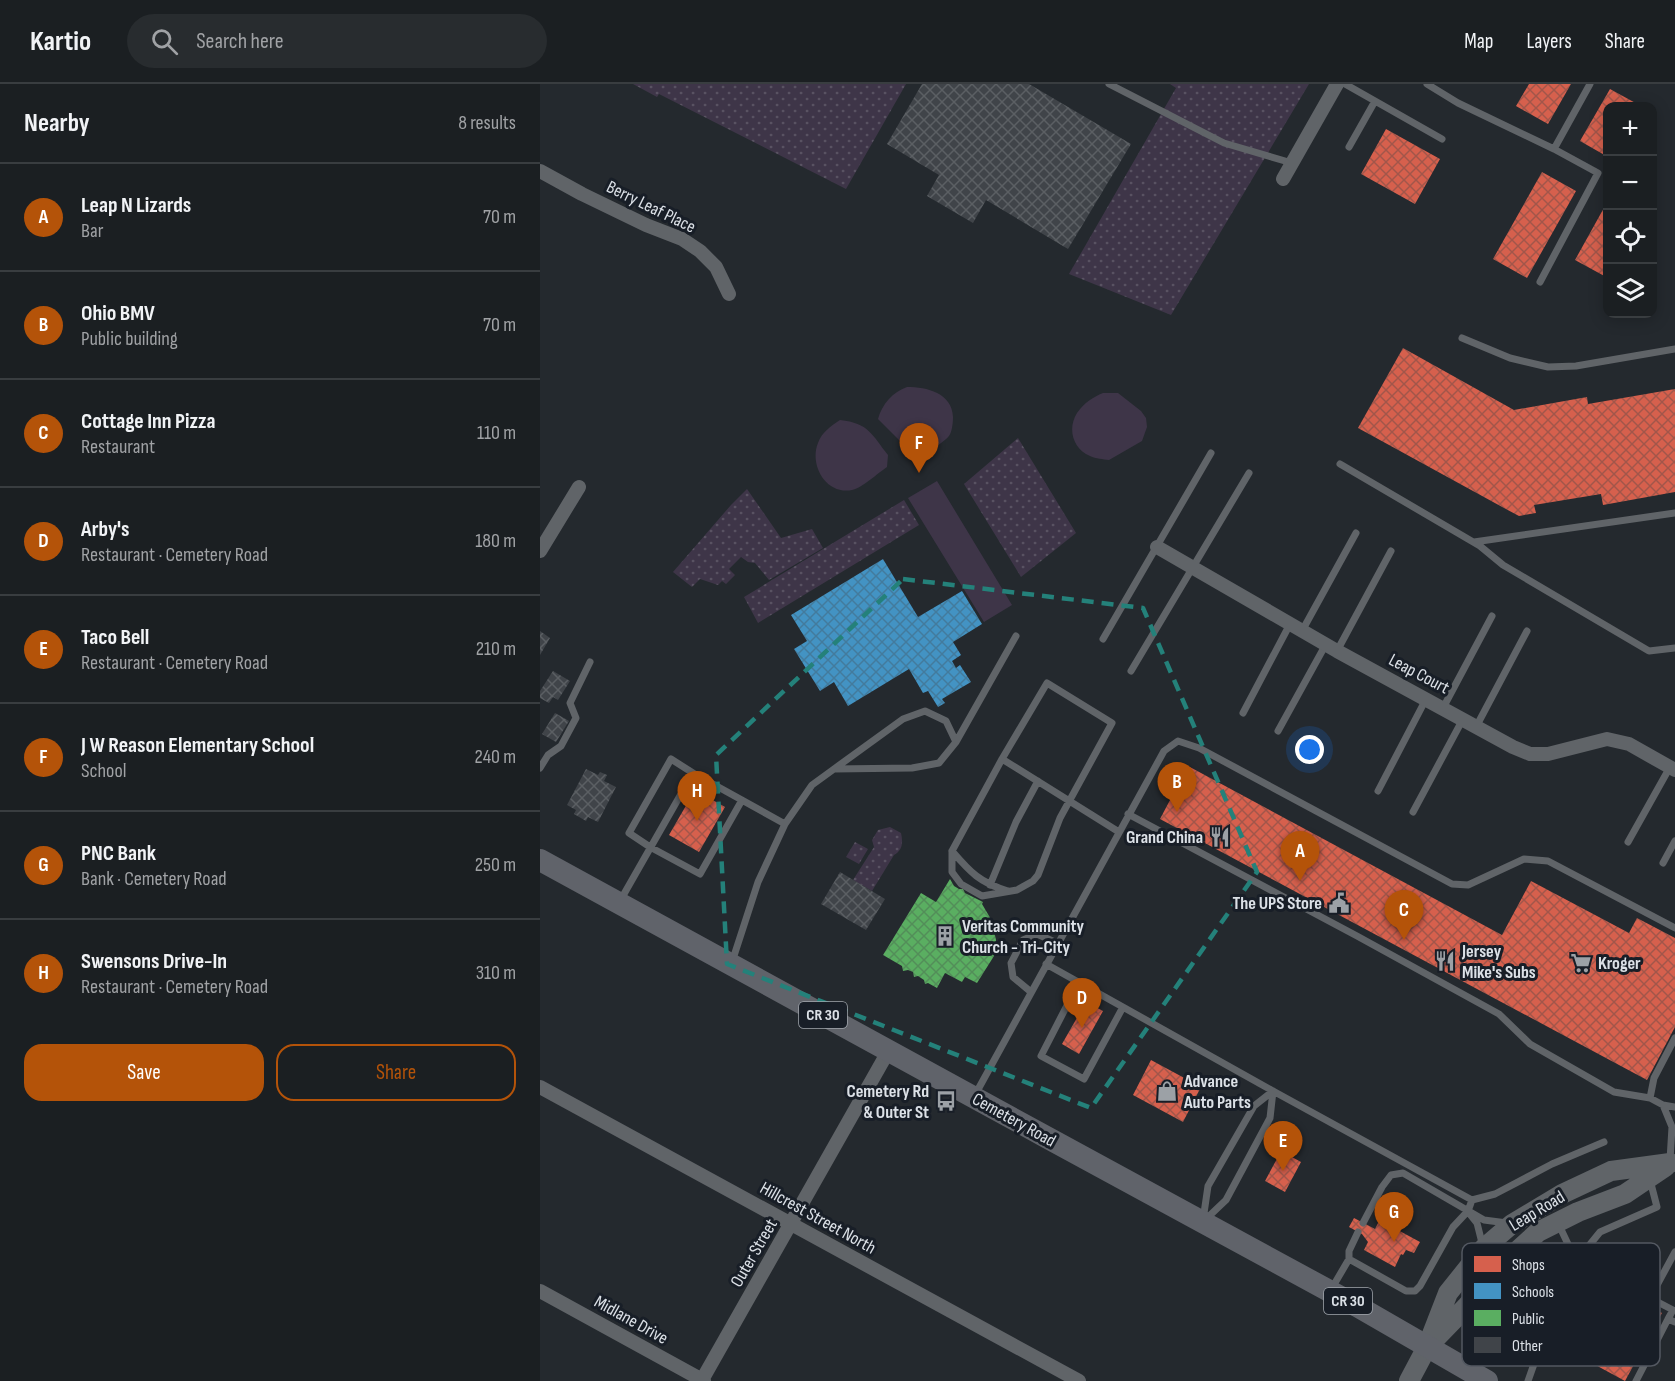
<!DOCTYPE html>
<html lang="en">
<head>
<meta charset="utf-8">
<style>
  body { margin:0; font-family:"Sofia Sans Condensed",sans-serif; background:#282c2f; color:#f1f3f6 }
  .controls { position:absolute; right:18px; top:18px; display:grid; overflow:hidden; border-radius:12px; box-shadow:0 3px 15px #0003 }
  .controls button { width:54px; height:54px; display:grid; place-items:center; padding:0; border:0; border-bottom:2px solid #393d40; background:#1b1f22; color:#f1f3f6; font:30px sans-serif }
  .you { position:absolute; left:770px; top:666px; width:21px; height:21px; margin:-15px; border:4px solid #fff; border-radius:50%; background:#1a73e8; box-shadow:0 0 0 9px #1a73e833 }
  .badge { display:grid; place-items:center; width:39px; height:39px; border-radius:50%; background:#b45309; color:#fff; font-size:20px; font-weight:700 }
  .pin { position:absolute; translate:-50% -50px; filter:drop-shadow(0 2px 3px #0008) }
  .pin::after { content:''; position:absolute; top:32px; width:21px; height:18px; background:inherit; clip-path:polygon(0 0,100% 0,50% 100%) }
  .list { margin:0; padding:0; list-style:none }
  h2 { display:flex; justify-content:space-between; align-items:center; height:78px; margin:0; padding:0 24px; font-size:26px }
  h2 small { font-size:20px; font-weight:400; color:#a0a2a5 }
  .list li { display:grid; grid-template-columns:39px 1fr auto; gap:18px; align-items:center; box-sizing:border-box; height:108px; padding:0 24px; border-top:2px solid #393d40 }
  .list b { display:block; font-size:22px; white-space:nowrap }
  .list p { margin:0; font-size:20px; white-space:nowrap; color:#a0a2a5 }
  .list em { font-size:20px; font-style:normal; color:#a0a2a5 }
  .actions { display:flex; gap:12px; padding:18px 24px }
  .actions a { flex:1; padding:14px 0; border:2px solid #b45309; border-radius:18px; text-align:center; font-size:21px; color:#b45309 }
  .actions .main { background:#b45309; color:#fff }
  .icon { flex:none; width:33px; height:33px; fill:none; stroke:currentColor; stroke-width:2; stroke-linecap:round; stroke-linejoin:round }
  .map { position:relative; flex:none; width:1135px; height:1297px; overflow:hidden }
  header { display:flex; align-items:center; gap:36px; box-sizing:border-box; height:84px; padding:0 30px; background:#1b1f22; border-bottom:2px solid #393d40 }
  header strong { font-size:28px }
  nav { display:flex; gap:33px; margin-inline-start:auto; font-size:21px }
  .search { width:420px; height:54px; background:#282c2f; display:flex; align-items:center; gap:15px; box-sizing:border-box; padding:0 21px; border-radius:33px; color:#a0a2a5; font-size:22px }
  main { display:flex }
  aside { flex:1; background:#1b1f22 }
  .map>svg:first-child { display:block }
  .green { fill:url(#green-dots) }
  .pitch { fill:#3e3548 }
  .shops { fill:url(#shops-cross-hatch) }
  .schools { fill:url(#schools-cross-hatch) }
  .public { fill:url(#public-cross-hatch) }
  .building { fill:url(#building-cross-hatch) }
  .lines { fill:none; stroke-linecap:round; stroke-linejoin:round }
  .lane { stroke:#606468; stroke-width:7 }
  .street { stroke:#606468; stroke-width:14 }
  .secondary { stroke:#606468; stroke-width:20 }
  .primary { stroke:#60636a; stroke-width:22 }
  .marked { fill:none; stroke:#24817a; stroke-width:4.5; stroke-dasharray:12 8; stroke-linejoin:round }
  .labels { text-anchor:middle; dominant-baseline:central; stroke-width:6; stroke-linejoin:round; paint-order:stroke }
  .shield { fill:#181e27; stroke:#a1a6ad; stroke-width:1.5 }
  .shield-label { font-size:16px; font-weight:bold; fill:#dce1e7 }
  .street-label { font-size:18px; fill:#dce1e7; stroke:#181e27 }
  .poi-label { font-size:18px; font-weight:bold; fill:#dce1e7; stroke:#181e27; text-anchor:start }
  .key { fill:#181e27; stroke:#535861; stroke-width:1.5 }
  .key-label { font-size:16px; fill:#dce1e7 }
</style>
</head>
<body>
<header>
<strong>Kartio</strong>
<div class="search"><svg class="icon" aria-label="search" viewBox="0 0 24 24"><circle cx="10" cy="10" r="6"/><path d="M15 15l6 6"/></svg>Search here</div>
<nav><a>Map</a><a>Layers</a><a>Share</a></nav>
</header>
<main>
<aside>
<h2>Nearby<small>8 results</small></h2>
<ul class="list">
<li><span class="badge">A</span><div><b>Leap N Lizards</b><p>Bar</p></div><em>70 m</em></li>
<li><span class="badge">B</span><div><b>Ohio BMV</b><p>Public building</p></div><em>70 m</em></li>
<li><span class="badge">C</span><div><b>Cottage Inn Pizza</b><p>Restaurant</p></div><em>110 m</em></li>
<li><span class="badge">D</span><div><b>Arby's</b><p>Restaurant · Cemetery Road</p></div><em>180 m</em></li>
<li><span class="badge">E</span><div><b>Taco Bell</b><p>Restaurant · Cemetery Road</p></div><em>210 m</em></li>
<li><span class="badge">F</span><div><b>J W Reason Elementary School</b><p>School</p></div><em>240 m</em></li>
<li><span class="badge">G</span><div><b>PNC Bank</b><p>Bank · Cemetery Road</p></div><em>250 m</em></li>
<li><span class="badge">H</span><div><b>Swensons Drive-In</b><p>Restaurant · Cemetery Road</p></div><em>310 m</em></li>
</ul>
<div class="actions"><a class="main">Save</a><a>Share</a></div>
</aside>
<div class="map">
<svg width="1135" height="1297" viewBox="0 0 1135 1297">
  <defs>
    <pattern id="green-dots" width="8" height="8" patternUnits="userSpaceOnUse" patternTransform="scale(1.5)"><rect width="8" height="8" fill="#3e3548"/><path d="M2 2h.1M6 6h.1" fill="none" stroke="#595262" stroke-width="1.8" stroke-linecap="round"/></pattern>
    <pattern id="shops-cross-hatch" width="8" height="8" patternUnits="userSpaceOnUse" patternTransform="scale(1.5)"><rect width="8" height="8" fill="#d6604d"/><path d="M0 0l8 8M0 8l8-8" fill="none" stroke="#a2564a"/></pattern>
    <pattern id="schools-cross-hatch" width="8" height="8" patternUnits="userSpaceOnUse" patternTransform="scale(1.5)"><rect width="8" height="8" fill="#4393c3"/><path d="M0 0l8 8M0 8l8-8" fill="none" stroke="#437b9d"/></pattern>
    <pattern id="public-cross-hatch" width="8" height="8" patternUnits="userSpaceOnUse" patternTransform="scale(1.5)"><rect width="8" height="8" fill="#5aae61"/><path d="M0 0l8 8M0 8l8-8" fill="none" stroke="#538e59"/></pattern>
    <pattern id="building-cross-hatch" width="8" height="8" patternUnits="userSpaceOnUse" patternTransform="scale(1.5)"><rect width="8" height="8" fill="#404449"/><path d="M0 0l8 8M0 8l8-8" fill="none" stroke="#5b5f63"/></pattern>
  </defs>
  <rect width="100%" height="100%" fill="#24292e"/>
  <path class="green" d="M93,0H366L306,105L119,10L117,13Z
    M630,0H769L631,231L529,190L636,4Z
    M478,354L536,449L481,493L424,400Z
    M207,405L241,454L272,445L283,464L229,496L215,479L208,478L201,473L189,485L195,491L186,500L182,497L178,501L160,495L152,503L133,488L191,421Z
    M364,416L379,441L218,539L204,513Z
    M350,743L361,749C363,758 363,766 354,771L332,807L313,796L334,763L332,756L338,746Z
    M315,758L328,765L319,780L306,773Z"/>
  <path class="pitch" d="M367,303C387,303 412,309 413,333C413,339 412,348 409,352C406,356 387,370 382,371C377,372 377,372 373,370L338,335C342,320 353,308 367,303Z
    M563,309H578L601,327L606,334L607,343L602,357L569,376C563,375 556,375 550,372C533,365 527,345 537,329C544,319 553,313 563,309Z
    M300,336C329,339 332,351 348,371L347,383C338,389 322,404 312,406C286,411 269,381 278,359C282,348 291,342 300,336Z
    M397,397L472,521L444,538L368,414Z"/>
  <path class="shops" d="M989,0H1031L1008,40L976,22Z
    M1070,5L1101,22H1068V73L1040,57Z
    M846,45L900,75L875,120L821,90Z
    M1002,88L1036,107L987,194L953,175Z
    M1065,122L1068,123V194L1035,176Z
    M863,264L974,326L1047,313L1048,320L1135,305V408L1063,421L1061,410L994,421L996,429L979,432L964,424L818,344Z
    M648,682L962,851L991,797L1089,849L1097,834L1135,854V943L1107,996L620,735Z
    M155,706L185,723L159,768L129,751Z
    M546,918L563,927L539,970L522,960Z
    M611,976L661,1003L643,1038L593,1011Z
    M741,1067L761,1078L745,1108L725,1097Z
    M841,1133L857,1142L856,1145L880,1158L874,1169L866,1166L863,1171L861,1170L855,1183L824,1166L828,1158L822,1150L809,1143L814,1134L835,1145Z
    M1081,1207L1122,1229L1085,1297L1050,1278L1051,1275L1045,1272Z"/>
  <path class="schools" d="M343,475L378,533L422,507L442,540L413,558L421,571L412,577L416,584L420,581L431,598L402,615L405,619L398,623L388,607L383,609L369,585L308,622L294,598L280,607L254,565L267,557L251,531Z"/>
  <path class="public" d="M410,795L414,802L419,805H423L425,809L443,818L442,820L452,837L456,856L454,872L437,899L425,893L422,898L405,889L397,904L388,899L385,900L384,896L378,892L374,893L373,888L368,886L363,887L362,882L343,871L381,809L396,818Z"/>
  <path class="building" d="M382,0H489L591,60L528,165L446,116L433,139L387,112L399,91L347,60Z
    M0,547L10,554L0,571Z
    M13,587L30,597L18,616L13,613L9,619L0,614V607Z
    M15,629L29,637L16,658L2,650Z
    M46,685L58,691L60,688L67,691L64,697L76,703L58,738L48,733L46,737L34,730L36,726L27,721Z
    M300,788L345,815L326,846L281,820Z"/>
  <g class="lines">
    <path class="lane" d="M569,0L684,59L752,79
      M805,0L902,55
      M887,0L918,19L1014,65L1050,0
      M809,63L835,17
      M1000,198L1058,89L1014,65
      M922,254L970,274L1008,283L1036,282L1135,265
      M800,380L940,462L963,481L1109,567L1135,564
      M934,458L1135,429
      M762,547L816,449
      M563,555L671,369
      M797,567L851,467
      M591,587L709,389
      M507,599L572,639L520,734L498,791L493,797L477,806L442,812L421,800L412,788V767L462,675Z
      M903,624L952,532
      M703,629L750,540
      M936,643L987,547
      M738,647L786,560
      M462,675L579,748
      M0,684L8,671L21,662L36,634L30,619L50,578
      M294,685L363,635L385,627L406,637L416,658
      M153,689L131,675L89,749L110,763L160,790L202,716
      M838,707L886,615
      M873,728L923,635
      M588,730L817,852L959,930L990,960L1074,1008L1110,1014L1123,1021L1135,1023
      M1088,758L1130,683
      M412,767C430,788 440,799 468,807
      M1123,779L1135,757
      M450,801L476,738L498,697
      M80,817L153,689L245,740
      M192,878L218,798L245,740L272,701L294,685L372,684L399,679L416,658L476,552
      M506,880L733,1007L932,1116L955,1110L1012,1080L1064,1058
      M539,898L501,972L544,995L583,923
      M491,908L473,893L471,879L483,856L497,850L517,859
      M435,1011L624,667L638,657L659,664L912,800L928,801L984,775L1008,777L1135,844
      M1110,1014L1114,994L1135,954
      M1123,1021L1132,1043L1130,1076
      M929,1129L937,1139L943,1163
      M666,1135L686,1116L730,1034L733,1007
      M663,1136L668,1102L714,1022L733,1007
      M823,1139L842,1103L851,1091L863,1089L944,1136L967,1139
      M1018,1139L1036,1177
      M809,1175V1167L818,1148
      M792,1204L809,1175L866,1207H875L880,1202L913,1143L928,1127L932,1116
      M1013,1206L1060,1148L1117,1123L1110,1096
      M1128,1235L1133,1226L1110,1214L1135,1168
      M968,1259L1013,1206L990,1186L982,1184L947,1224L945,1233L949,1245L994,1280L988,1297
      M1096,1297L1128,1235L1135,1238"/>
    <path class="street" d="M0,87L42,110L106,141L142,155L160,167L176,183L189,210
      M743,95L797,0
      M617,463L797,567L973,663L990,670H1008L1067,655L1089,660L1135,686
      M0,467L39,403
      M0,1003L539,1297
      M0,1207L164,1297
      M162,1296L349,966"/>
    <path class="secondary" d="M893,1257L926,1223L964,1179L998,1148L1038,1128L1085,1110L1125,1083
      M869,1297L887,1263L908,1209L944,1164L972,1140L1022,1110L1071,1087L1130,1079"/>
    <path class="primary" d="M0,776L508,1054L817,1222L947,1297"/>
  </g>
  <path class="marked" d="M363,495L603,524L717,788L551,1024L187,880L176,671Z"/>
  <defs>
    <g id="restaurant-bare" transform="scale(1.62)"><path d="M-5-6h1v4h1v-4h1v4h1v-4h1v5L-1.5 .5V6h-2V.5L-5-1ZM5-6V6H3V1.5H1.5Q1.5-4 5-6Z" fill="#9ca1a6" stroke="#181e27" stroke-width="2.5" paint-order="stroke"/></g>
    <g id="civic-bare" transform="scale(1.62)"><path d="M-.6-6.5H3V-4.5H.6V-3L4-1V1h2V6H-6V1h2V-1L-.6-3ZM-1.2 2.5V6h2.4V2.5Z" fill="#9ca1a6" stroke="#181e27" stroke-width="2.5" paint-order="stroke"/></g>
    <g id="building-bare" transform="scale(1.62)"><path d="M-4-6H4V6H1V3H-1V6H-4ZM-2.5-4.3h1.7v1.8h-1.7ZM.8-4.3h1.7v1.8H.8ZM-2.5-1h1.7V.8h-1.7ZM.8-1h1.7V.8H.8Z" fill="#9ca1a6" stroke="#181e27" stroke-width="2.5" paint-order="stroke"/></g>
    <g id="supermarket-bare" transform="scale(1.62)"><path d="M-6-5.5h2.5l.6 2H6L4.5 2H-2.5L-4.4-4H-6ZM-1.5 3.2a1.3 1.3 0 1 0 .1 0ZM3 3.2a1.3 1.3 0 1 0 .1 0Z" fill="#9ca1a6" stroke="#181e27" stroke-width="2.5" paint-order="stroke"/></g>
    <g id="shop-bare" transform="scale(1.62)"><path d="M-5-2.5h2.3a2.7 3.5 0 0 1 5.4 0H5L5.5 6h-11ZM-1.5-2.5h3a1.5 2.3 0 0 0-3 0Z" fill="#9ca1a6" stroke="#181e27" stroke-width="2.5" paint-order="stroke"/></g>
    <g id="bus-bare" transform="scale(1.62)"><path d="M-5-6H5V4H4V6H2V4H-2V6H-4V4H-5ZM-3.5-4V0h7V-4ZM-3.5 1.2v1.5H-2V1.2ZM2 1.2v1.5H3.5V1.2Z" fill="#9ca1a6" stroke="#181e27" stroke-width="2.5" paint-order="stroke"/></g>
  </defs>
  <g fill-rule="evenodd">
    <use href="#restaurant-bare" x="680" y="753"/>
    <use href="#civic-bare" x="799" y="819"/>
    <use href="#building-bare" x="405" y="852"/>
    <use href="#restaurant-bare" x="905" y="877"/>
    <use href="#supermarket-bare" x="1041" y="879"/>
    <use href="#shop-bare" x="627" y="1007"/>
    <use href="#bus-bare" x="406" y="1017"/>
  </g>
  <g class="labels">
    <g class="shield">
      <rect x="259" y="918" width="48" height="26" rx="4.5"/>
      <rect x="784" y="1204" width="48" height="26" rx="4.5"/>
    </g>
    <g class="shield-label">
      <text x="283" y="931">CR 30</text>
      <text x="808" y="1217">CR 30</text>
    </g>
    <g class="street-label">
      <text transform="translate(111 123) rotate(26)">Berry Leaf Place</text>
      <text transform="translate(879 590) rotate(28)">Leap Court</text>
      <text transform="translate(474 1036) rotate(29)">Cemetery Road</text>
      <text transform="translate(997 1127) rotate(-31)">Leap Road</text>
      <text transform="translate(278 1134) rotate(29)">Hillcrest Street North</text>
      <text transform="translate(214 1169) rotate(-60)">Outer Street</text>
      <text transform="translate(91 1236) rotate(29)">Midlane Drive</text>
    </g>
    <g class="poi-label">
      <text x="663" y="753" text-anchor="end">Grand China</text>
      <text x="782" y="819" text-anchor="end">The UPS Store</text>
      <text x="422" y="842">Veritas Community<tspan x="422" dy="21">Church - Tri-City</tspan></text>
      <text x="922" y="867">Jersey<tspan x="922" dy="21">Mike's Subs</tspan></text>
      <text x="1058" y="879">Kroger</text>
      <text x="644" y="997">Advance<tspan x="644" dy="21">Auto Parts</tspan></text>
      <text x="389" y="1007" text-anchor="end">Cemetery Rd<tspan x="389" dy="21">&amp; Outer St</tspan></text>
    </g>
  </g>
  <rect x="922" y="1159" width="198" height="123" rx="9" class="key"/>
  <rect x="934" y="1172" width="27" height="16" fill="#d6604d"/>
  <rect x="934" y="1199" width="27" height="16" fill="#4393c3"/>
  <rect x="934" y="1226" width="27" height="16" fill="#5aae61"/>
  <rect x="934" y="1253" width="27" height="16" fill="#404449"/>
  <g class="key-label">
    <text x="972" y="1186">Shops</text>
    <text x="972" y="1213">Schools</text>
    <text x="972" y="1240">Public</text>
    <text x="972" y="1267">Other</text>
  </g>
</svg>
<div class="controls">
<button>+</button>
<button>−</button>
<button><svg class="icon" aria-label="locate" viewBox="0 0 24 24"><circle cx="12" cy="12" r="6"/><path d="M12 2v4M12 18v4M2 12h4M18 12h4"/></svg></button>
<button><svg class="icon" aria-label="layers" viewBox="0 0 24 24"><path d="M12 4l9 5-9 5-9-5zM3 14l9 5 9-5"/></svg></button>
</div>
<div class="you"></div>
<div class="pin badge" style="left:760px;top:797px">A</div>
<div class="pin badge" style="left:637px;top:728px">B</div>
<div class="pin badge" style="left:864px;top:856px">C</div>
<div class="pin badge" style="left:542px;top:944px">D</div>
<div class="pin badge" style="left:743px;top:1087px">E</div>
<div class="pin badge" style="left:379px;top:389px">F</div>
<div class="pin badge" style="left:854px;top:1158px">G</div>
<div class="pin badge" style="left:157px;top:737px">H</div>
</div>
</main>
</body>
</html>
